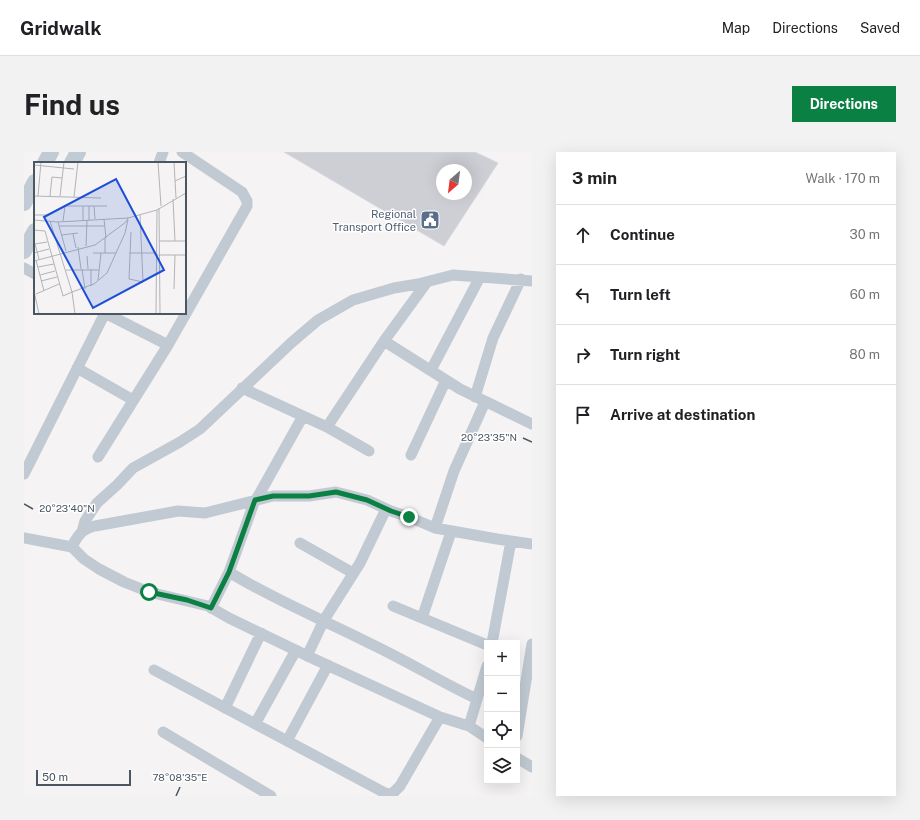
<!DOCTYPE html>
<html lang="en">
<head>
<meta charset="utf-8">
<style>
  body { margin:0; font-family:"Public Sans",sans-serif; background:#f2f2f2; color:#202124 }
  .controls { position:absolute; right:12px; bottom:12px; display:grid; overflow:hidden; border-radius:0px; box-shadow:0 4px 16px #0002 }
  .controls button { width:36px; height:36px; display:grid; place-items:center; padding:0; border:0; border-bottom:1px solid #e0e0e0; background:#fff; color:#202124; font:20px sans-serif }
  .compass { position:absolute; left:412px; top:12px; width:36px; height:36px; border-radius:50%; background:#fff; box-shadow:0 4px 16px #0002; rotate:208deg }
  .scale { position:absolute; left:12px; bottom:10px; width:95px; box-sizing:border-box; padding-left:4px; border:2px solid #4a5661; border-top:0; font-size:11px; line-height:14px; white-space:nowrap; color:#4a5661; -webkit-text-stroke:3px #fff; paint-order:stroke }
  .stop { position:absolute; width:12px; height:12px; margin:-9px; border:3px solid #0b8043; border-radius:50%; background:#fff }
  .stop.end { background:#0b8043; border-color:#fff; box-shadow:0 1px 4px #0008 }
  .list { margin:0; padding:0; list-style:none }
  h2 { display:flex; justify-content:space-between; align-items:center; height:52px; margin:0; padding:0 16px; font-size:17px }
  h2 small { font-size:13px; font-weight:400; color:#757577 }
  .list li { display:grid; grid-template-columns:26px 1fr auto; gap:12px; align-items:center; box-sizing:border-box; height:60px; padding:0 16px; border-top:1px solid #e0e0e0 }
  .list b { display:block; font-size:15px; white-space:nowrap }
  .list em { font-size:13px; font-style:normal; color:#757577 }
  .icon { flex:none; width:22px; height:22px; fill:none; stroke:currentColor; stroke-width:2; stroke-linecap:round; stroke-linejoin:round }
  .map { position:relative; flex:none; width:508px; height:644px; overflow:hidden; border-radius:0px }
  header { display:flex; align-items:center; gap:24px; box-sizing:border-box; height:56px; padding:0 20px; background:#fff; border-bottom:1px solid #e0e0e0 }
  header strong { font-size:19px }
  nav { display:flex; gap:22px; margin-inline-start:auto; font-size:14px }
  .intro { display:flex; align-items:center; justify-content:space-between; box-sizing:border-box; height:96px; padding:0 24px }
  h1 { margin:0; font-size:28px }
  .button { padding:10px 18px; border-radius:0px; background:#0b8043; color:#fff; font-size:14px; font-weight:700 }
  main { display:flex; gap:24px; padding:0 24px }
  aside { flex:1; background:#fff; border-radius:0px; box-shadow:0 4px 16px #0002 }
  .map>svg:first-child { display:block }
  .building { fill:#cdcfd5; stroke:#d7d9de; fill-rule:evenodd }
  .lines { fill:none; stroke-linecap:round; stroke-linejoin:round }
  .street { stroke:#c1cad2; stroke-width:11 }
  .secondary { stroke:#c1cbd6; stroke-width:16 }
  .route { stroke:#0b8043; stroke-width:5 }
  .ticks { fill:none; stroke:#4a5661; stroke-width:1.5 }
  .labels { text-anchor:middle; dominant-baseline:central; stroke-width:3; stroke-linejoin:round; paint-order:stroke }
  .service-label { font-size:11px; fill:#4e5e75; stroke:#fff; text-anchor:end }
  .inset-road { fill:none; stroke:#b1b4b9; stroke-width:1 }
  .view { fill:#1d4ed8; fill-opacity:0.15; stroke:#1d4ed8; stroke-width:2 }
  .inset-edge { fill:none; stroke:#4a5661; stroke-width:2 }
  .ticks-label { font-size:10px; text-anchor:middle; fill:#4a5661; stroke:#fff; stroke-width:3; stroke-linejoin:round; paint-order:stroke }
</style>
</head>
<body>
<header>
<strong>Gridwalk</strong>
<nav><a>Map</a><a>Directions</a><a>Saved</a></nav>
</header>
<div class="intro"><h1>Find us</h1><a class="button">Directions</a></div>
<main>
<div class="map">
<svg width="508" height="644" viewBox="0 0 508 644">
  <rect width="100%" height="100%" fill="#f5f3f3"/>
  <path class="building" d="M260,0H451L474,11L420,94ZM418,18H442V42H418Z"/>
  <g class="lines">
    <path class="street" d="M135,11L139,0
      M0,116L11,122
      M81,161L144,193
      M360,189L436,237L508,272
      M53,216L109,248
      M407,218L456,125
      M218,236L303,275L345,299
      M451,245L469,186L497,127
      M303,275L360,189L403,130
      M387,303L422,228
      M74,305L144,193L223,54V49L218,40L158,0
      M0,322L81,161
      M232,348L279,264
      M411,376L430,319L461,250
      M58,380L61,369L73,351L93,333L109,316L156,290L176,277L267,191L294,168L329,148L370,136L394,132L429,123L508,129
      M0,386L48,395C53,384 58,377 71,374L154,359L181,361L249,344H285L312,340L343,348L367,359L385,365L411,376L473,387L508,392
      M276,391L329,421
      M48,395L60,407L75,417L100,430L125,440L184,454L205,466L290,507L416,565L445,574L463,586
      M205,420C250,448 300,468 347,492C383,509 417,530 453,547
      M369,454L463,493
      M187,456L205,420L231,348
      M398,466L427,380
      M468,491L487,389
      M283,504L300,468L336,411L362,357
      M130,518L363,642L369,641L376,634L416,565
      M201,556L237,481
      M231,572L272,498
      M445,574L463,514
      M139,580L247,644
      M493,584L508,492
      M263,589L304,513
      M493,606L508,615"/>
    <path class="secondary" d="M21,11L27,0
      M48,11L54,0
      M0,51L11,30
      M0,99L11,79"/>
  </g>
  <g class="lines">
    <path class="route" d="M125,440L163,448L187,456L205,420L231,348L249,344H285L312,340L343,348L367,359L385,365"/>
  </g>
  <path class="ticks" d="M499,286L508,290M0,352L9,357M152,644L156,635"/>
  <defs>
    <g id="civic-square" transform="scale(1)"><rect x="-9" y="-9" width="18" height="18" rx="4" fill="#5c6f8a" stroke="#fff"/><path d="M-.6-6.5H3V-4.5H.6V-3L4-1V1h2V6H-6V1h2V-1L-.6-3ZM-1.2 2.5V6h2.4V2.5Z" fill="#fff"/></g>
  </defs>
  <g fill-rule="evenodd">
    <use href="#civic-square" x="406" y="68"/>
  </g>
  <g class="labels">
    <g class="service-label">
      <text x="392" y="62">Regional<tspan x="392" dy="13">Transport Office</tspan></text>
    </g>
  </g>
  <g transform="translate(10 10)">
    <rect width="152" height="152" fill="#f5f3f3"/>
    <path class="inset-road" d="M124,0L127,44M140,0L142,36M0,3L40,7M141,19L152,14M0,34L67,36M4,34L7,0M16,34L18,15L28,16M26,34L30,0M40,35L44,0M139,37L141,79M60,44L61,57M125,46L126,152M0,53H14M70,57L72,76M0,58L24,60L94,56M49,58V44M55,58V44M16,59L38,130L60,122L73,111L91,71L94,58M29,59L31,44H73M24,60L32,89M25,64H70M0,68L11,69L29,134L38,130L41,152M97,70L95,117L109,120L106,52M39,72L42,86M28,73L44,71M125,79H152M1,82L5,97M1,82L13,80M52,84L53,58M44,85L47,107M0,91L15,87M59,91H82M71,91V76M95,91H122M123,93H152M53,94L54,107M2,98L10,129M0,99L61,83L92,60L94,56L123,48M4,105L20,102M48,107L51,127M57,107V124M32,108H65M6,113L21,109M64,118L67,91M7,119L23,115M140,127L141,93M0,129L5,152M2,132L25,122M122,152L123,48L152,31"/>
    <path class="view" d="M82,17L130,108L59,146L10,55Z"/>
    <rect width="152" height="152" class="inset-edge"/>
  </g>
  <g class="ticks-label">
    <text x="465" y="289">20°23'35"N</text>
    <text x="43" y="360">20°23'40"N</text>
    <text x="156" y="629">78°08'35"E</text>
  </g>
</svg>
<div class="controls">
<button>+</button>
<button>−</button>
<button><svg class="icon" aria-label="locate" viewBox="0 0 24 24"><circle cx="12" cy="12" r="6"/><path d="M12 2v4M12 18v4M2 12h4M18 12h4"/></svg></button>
<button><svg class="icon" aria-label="layers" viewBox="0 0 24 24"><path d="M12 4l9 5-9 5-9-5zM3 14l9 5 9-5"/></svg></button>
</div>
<svg class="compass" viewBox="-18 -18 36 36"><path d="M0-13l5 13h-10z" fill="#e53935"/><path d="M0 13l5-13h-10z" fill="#757577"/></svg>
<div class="scale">50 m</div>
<div class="stop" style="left:125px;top:440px"></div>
<div class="stop end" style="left:385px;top:365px"></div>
</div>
<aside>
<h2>3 min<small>Walk · 170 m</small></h2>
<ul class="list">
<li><svg class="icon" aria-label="ahead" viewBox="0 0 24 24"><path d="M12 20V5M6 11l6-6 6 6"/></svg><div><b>Continue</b></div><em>30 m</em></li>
<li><svg class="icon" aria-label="left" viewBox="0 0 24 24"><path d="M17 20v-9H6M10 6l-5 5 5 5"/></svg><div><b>Turn left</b></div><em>60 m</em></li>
<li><svg class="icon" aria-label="right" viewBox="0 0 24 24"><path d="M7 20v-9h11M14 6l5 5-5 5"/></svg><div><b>Turn right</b></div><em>80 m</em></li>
<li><svg class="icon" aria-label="arrive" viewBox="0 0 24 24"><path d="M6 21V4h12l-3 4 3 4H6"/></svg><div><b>Arrive at destination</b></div></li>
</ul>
</aside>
</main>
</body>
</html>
